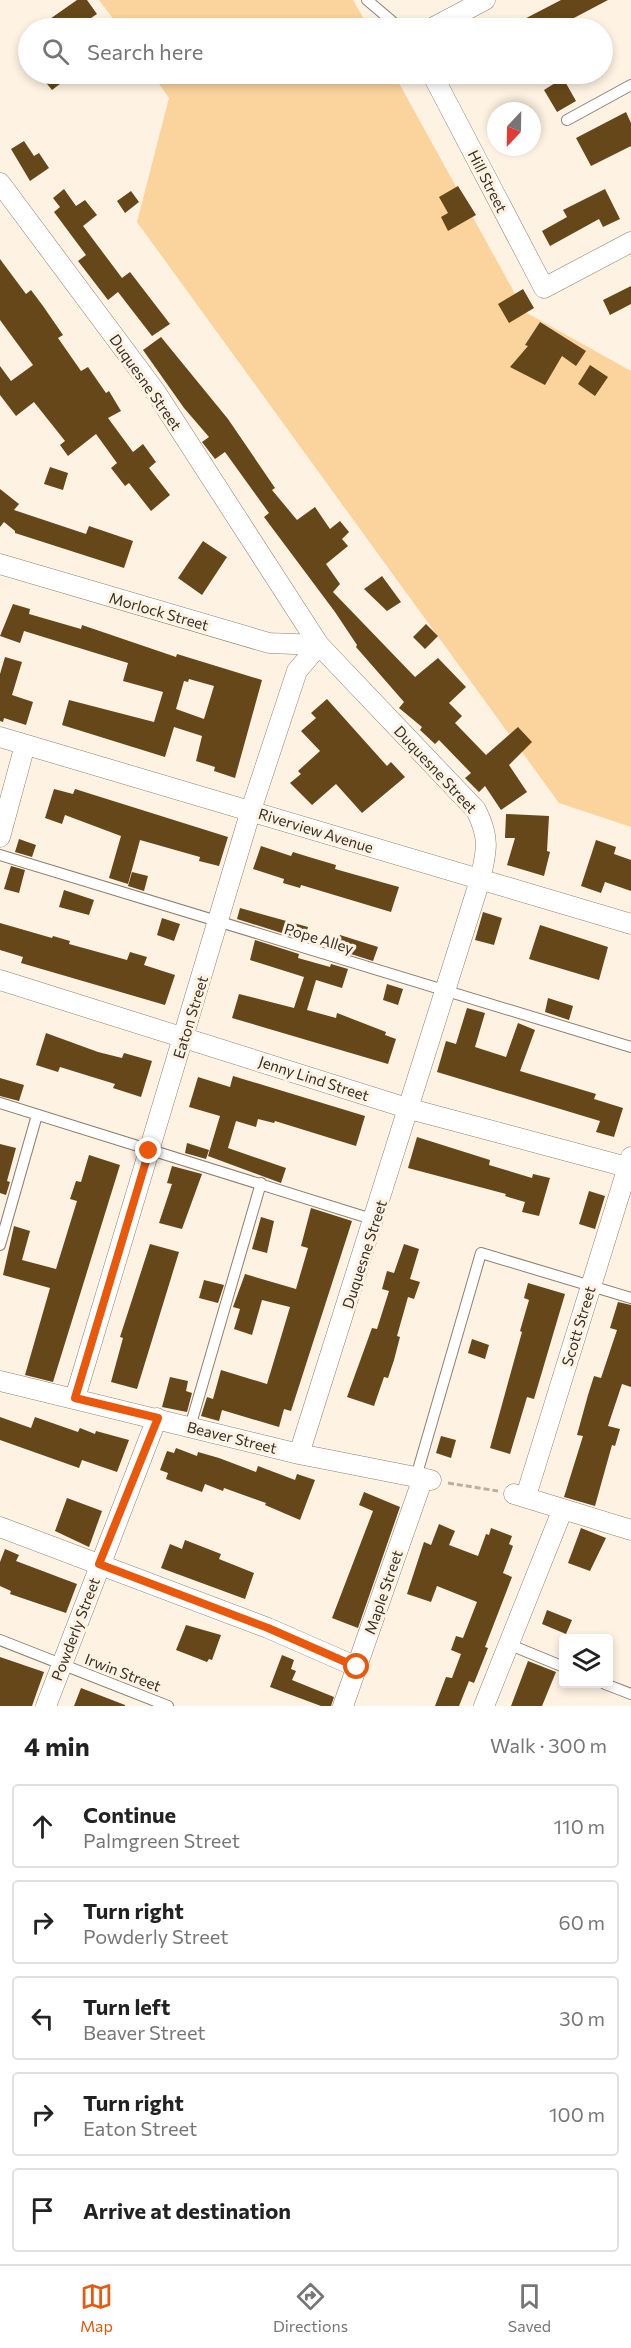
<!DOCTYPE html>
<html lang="en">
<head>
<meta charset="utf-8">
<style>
  body { margin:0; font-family:Commissioner,sans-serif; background:#f6f6f6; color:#222 }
  .controls { position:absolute; right:18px; bottom:18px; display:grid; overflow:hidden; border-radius:6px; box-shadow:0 3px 9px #0003 }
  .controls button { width:54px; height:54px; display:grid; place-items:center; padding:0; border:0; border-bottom:2px solid #e0e0e0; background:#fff; color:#222; font:30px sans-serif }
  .compass { position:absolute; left:487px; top:102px; width:54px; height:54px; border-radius:50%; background:#fff; box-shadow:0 3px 9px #0003; rotate:202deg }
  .stop { position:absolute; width:18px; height:18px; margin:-14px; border:4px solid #ea580c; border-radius:50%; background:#fff }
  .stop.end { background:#ea580c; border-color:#fff; box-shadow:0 2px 6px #0008 }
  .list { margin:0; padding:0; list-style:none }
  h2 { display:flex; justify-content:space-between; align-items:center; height:78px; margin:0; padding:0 24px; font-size:26px }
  h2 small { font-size:20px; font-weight:400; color:#767676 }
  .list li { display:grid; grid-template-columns:39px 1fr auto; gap:18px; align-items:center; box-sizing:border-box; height:84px; margin:0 12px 12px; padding:0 12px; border:2px solid #e0e0e0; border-radius:6px }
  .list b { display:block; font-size:22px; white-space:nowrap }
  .list p { margin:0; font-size:20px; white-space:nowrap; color:#767676 }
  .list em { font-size:20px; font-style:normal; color:#767676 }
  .icon { flex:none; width:33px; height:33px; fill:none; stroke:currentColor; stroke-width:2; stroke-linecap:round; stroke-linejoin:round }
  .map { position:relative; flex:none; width:631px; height:1706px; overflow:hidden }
  .search { position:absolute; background:#fff; box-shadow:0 3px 9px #0003; left:18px; right:18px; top:18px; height:66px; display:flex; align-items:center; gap:15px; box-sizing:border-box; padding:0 21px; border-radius:33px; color:#767676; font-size:22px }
  .sheet { height:558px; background:#fff }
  nav { display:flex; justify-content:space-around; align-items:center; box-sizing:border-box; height:84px; border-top:2px solid #e0e0e0; background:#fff; font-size:16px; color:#767676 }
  nav a { display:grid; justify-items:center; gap:3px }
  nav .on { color:#ea580c }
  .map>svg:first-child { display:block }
  .green { fill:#fbd39d }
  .building { fill:#654719; fill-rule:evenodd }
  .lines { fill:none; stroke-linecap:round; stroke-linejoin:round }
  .service-casing { stroke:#8e806f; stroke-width:12 }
  .minor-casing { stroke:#8e806f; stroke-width:21 }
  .path { stroke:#b9afa2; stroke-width:3; stroke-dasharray:6 3; stroke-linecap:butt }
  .service { stroke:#fff; stroke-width:10 }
  .minor { stroke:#fff; stroke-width:20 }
  .route { stroke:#ea580c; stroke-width:8 }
  .labels { text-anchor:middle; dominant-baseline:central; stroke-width:6; stroke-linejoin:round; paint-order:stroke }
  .street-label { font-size:15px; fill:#353028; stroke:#fef2e2 }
</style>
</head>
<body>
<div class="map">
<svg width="631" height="1706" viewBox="0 0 631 1706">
  <rect width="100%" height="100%" fill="#fef2e2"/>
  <path class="green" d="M99,0H353L369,28H120Z
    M152,74H394L525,312L631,371V827L559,803L137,222L169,98Z"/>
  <path class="building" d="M77,0H87L97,14L76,28H37Z
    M561,0H608L555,28H507Z
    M39,74H73L52,90Z
    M563,78L576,101L557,112L544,90Z
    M626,112L631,123V146L591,166L576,138Z
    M24,141L34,156L39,153L49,168L30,181L11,149Z
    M458,186L476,215L448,231L441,217L448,213L439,197Z
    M64,189L76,206L85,200L97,215L83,226L122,278L130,272L170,324L152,336L118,292L108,300L78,261L86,255L54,212L60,207L53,198Z
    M605,189L620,219L603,227L599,219L550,246L542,231L567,217L563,210Z
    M131,191L139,202L125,213L117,201Z
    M0,259L26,294L31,290L43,306L63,335L58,338L81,371L88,367L106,393L109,391L121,411L108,418L133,452L143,444L156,462L149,468L170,495L151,511L129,483L125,486L111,468L117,463L96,434L68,456L60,445L65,441L34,402L16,416L0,395V366L11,381L33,365L0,320Z
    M631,286V304L610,315L603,300Z
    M523,289L534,308L509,323L498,304Z
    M540,322L586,351L576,366L562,356L545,385L510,367L528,346L525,345Z
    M161,337L228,419L275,488L272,490L297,520L315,507L330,529L340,521L349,532L342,539L348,546L326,564L340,584L333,592L415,677L438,658L466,687L449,703L462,716L455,723L486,755L518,727L532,742L509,765L527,792L501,810L485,786L479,792L465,778L471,773L439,740L435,744L420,730L422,727L399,708L404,702L356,647L357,645L335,612L264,517L269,513L225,452L215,459L202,442L209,437L184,408L143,350Z
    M590,365L608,377L595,396L578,384Z
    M50,467L68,473L63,490L44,484Z
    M0,489L19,504L14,510L86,534L89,526L133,541L124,568L15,533V531L4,522L0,527Z
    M203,541L227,557L202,595L178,578Z
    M382,576L401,602L387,611L364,589Z
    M13,604L30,609L29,614L81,629L82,625L176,657L177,654L262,680L235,778L214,771L215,767L196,761L202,736L174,727L165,757L62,725L69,700L154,722L163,692L123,681L128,663L24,631L20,643L0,636ZM189,679L214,686L204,719L176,709L184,681L188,682Z
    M426,624L438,636L425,649L413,637Z
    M5,657L22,662L12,695L33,702L26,725L4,718L3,722L0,721V674Z
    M327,699L387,766L391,762L405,777L362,813L336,784L312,805L290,783L301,774L298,771L320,751L301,731L316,718L311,713Z
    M54,789L73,794L75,789L228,837L219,866L199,861L200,857L140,840L128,884L109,878L121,836L65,815L62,824L45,818Z
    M506,814L549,816L547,851L550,852L544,876L507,865L515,838H505Z
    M19,839L36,845L32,857L15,852Z
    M596,840L616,847L614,854L631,860V891L605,882L601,893L581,886Z
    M261,846L291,856L293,852L309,857L336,865L335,869L399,887L391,912L301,885L300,888L283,883L284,879L253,869Z
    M11,866L25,870L19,893L4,889Z
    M132,872L148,876L144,891L128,886Z
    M64,890L94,900L89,915L59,907Z
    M240,908L308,927L304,940L237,919Z
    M483,912L502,918L494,945L475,940Z
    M162,918L180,924L174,941L157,935Z
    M0,923L52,938L53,936L70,941L69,944L127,960L130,952L147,957L144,965L175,975L165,1005L21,963L23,957L0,950Z
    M540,925L608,947L599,980L529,959Z
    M340,935L378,947L373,961L335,949Z
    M255,940L299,954L298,958L330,967L331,964L348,969L342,988L316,980L307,1010L336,1018L337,1013L386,1032L385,1035L396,1039L388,1064L232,1018L239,994L294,1008L304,977L250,960Z
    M387,984L403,989L398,1005L383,1000Z
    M548,998L573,1006L569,1020L545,1012Z
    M467,1008L485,1013L475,1047L506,1057L518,1023L535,1030L520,1071L596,1094L594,1099L623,1108L614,1137L596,1132L600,1121L437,1072L446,1041L456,1044Z
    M46,1033L98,1052L122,1058L124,1053L152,1061L141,1097L113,1088L115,1084L60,1067L58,1072L36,1065Z
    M233,1076L365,1116L356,1146L275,1121L274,1123L258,1119L256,1127L236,1121L228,1148L286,1168L281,1183L208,1156L220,1116L189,1107L198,1077L230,1087Z
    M0,1078L24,1085L19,1101L0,1096Z
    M417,1137L490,1160L489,1165L532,1178L533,1174L550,1178L539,1216L522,1212L525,1202L505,1196L506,1194L408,1168Z
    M187,1143L209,1150L206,1159L185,1153Z
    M0,1144L16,1148L7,1181L10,1182L6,1195L0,1193Z
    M89,1155L120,1165L53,1382L25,1375L50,1288L3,1275L14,1226L30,1231L22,1260L56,1269L77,1201L70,1199L76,1181L81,1182Z
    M172,1166L202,1174L182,1229L159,1223L172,1184L167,1183Z
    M589,1191L605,1196L595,1229L579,1224Z
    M311,1208L352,1221L291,1411L284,1409L279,1427L222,1410L219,1421L201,1416L207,1397L213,1399L221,1370L267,1384L290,1307L262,1300L252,1335L234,1329L240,1309L233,1307L245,1274L296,1289L308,1248L301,1246Z
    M261,1217L274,1221L267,1253L252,1249Z
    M150,1244L179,1252L137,1389L111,1382L123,1338L120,1337Z
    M404,1244L419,1249L410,1279L420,1282L414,1299L408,1297L397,1336L400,1337L394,1360L388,1378L384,1377L374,1406L347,1397L372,1328L377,1329L389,1291L382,1289L387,1271L394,1273Z
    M204,1280L224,1285L218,1303L199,1298Z
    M528,1283L565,1294L534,1399L527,1397L510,1454L490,1448L522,1332L520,1331L529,1300L524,1298Z
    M618,1302L631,1305V1387L622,1384L608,1426L620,1429L615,1446L612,1445L595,1506L564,1497L583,1436L577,1435L588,1395L594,1376L601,1378L617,1330L610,1328Z
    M472,1339L489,1345L485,1359L468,1353Z
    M170,1377L188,1381L186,1391L192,1393L187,1412L162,1407Z
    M0,1417L31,1428L35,1417L78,1432L80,1428L95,1434L96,1431L129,1440L117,1472L82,1460L79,1468L0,1440Z
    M441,1436L456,1440L451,1458L436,1453Z
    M176,1448L197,1456L198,1452L219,1458L256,1472L258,1466L295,1480L297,1474L315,1480L300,1520L265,1505L266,1503L224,1488L223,1491L205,1484L202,1492L166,1479L168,1473L160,1470L167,1451L174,1453Z
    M364,1492L400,1507L358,1628L332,1618L373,1511L359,1505Z
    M67,1498L102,1511L89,1547L55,1531Z
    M439,1524L455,1531L449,1545L478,1556L486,1534L489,1535L491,1528L512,1536L509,1544L513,1546L503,1573L512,1577L485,1647L488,1648L474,1683L469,1681L459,1706H435L446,1677L452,1678L461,1654L451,1650L456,1636L463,1638L477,1602L437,1586L431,1602L407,1594L424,1542L431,1545Z
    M581,1528L606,1538L590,1571L568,1563Z
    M185,1540L221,1554L219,1559L254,1573L245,1599L161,1568L170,1544L182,1549Z
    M5,1549L19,1555L16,1561L77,1584L66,1613L10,1594L11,1591L0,1586V1562Z
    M547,1610L572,1620L566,1634L542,1624Z
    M186,1625L221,1635L212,1660L209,1659L207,1662L176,1650Z
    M282,1655L294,1660L291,1669L296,1671L292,1680L334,1697L331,1706H321L270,1687Z
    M0,1657L44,1672L32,1706H0Z
    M528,1661L556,1672L542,1706H511Z
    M81,1688L125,1705V1706H74Z"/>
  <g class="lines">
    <g class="service-casing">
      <path id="service" d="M367,0L400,28
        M567,120L631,85
        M0,855L631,1047
        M0,1103L375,1220
        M0,1245L37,1115
        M190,1427L261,1183
        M416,1477L481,1253L631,1298
        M0,1640L168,1706
        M508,1644L564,1667
        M605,1684L631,1694"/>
    </g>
    <g class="minor-casing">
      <path id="minor" d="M432,28L485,0
        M432,74L544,288L631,242
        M0,183L155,391L319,645L476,810C490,838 487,850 480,880L299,1454
        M0,564L269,643L319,645
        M0,737L631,924
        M0,837L25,745
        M0,980L410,1109L631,1168
        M0,1381L299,1454L431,1480
        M75,1398L251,810L297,671L319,645
        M514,1494L631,1530
        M526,1496L631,1157
        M0,1527L268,1628L357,1667
        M46,1706L157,1418
        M343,1706L423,1478
        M484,1706L562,1511"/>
    </g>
    <path class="path" d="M448,1483L498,1491"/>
    <use href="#service" class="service"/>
    <use href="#minor" class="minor"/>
  </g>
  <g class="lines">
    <path class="route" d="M149,1151L75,1398L158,1418L99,1564L268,1628L357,1667"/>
  </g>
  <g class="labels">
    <g class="street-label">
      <text transform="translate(488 181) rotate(63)">Hill Street</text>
      <text transform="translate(146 382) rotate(55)">Duquesne Street</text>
      <text transform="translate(159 611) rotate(16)">Morlock Street</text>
      <text transform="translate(436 769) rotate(47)">Duquesne Street</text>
      <text transform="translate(316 830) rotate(17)">Riverview Avenue</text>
      <text transform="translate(319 938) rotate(17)">Pope Alley</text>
      <text transform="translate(190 1017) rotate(-73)">Eaton Street</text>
      <text transform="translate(314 1078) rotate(18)">Jenny Lind Street</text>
      <text transform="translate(364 1254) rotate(-72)">Duquesne Street</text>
      <text transform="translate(578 1326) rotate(-73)">Scott Street</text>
      <text transform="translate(232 1437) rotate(14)">Beaver Street</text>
      <text transform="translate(383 1592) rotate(-71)">Maple Street</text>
      <text transform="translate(75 1629) rotate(-69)">Powderly Street</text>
      <text transform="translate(123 1672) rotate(21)">Irwin Street</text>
    </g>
  </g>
</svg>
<div class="controls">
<button><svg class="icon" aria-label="layers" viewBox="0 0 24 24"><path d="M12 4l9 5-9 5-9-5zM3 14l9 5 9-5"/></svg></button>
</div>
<svg class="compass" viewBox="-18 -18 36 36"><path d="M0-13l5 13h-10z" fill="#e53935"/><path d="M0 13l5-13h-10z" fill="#767676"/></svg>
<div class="stop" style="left:357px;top:1667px"></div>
<div class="stop end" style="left:149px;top:1151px"></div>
<div class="search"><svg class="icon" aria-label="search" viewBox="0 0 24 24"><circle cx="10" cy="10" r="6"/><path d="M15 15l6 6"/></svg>Search here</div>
</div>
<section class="sheet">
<h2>4 min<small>Walk · 300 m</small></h2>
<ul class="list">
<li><svg class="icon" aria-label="ahead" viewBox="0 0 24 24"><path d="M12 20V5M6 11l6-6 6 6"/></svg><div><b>Continue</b><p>Palmgreen Street</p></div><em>110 m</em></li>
<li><svg class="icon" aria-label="right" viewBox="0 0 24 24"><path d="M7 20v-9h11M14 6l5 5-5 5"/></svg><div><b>Turn right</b><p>Powderly Street</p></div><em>60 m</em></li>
<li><svg class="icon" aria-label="left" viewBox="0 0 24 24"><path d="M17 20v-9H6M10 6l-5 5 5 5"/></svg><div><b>Turn left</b><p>Beaver Street</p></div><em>30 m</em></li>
<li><svg class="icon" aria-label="right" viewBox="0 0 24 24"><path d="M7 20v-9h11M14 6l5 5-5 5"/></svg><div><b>Turn right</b><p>Eaton Street</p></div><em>100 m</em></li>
<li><svg class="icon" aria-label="arrive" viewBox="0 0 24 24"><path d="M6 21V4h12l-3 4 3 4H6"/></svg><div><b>Arrive at destination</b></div></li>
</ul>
</section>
<nav>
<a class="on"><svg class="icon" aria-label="map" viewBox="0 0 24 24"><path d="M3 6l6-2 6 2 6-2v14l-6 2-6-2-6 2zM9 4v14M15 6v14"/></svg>Map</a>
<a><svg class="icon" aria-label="directions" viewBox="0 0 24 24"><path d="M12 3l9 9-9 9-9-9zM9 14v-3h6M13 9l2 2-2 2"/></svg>Directions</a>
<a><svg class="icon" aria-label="saved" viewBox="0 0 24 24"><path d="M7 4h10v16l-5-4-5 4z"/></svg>Saved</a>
</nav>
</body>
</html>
